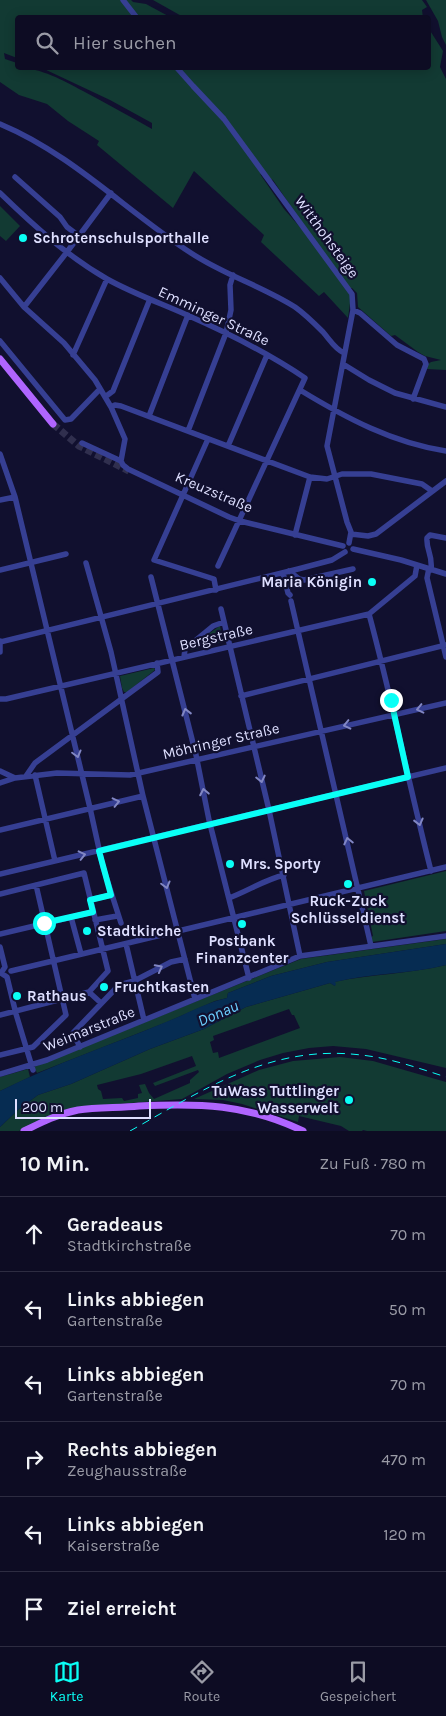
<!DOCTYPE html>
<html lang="de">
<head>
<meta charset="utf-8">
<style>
  body { margin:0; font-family:Karla,sans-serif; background:#16152b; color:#f1f3f6 }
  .scale { position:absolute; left:15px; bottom:12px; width:136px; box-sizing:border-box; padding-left:5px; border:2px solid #dedfff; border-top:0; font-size:14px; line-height:18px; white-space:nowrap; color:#dedfff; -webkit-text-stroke:4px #11102f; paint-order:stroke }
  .stop { position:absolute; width:15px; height:15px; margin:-11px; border:4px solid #0afff6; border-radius:50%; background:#fff }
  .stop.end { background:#0afff6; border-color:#fff; box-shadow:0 1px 5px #0008 }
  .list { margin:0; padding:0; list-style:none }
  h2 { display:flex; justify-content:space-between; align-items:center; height:65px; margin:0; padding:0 20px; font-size:21px }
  h2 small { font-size:16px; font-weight:400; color:#9a9ba6 }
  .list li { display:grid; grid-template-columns:32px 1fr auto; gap:15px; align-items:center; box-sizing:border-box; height:75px; padding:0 20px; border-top:1px solid #2d2c41 }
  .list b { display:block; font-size:19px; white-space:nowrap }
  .list p { margin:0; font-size:16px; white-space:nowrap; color:#9a9ba6 }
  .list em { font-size:16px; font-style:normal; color:#9a9ba6 }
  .icon { flex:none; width:28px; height:28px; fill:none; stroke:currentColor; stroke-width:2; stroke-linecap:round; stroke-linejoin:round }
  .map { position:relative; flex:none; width:446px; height:1131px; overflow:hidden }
  .search { position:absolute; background:#0d0c23; box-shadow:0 2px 12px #0003; left:15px; right:15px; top:15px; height:55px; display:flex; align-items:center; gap:12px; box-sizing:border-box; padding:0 18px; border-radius:5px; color:#9a9ba6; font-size:19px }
  .sheet { height:515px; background:#0d0c23 }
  nav { display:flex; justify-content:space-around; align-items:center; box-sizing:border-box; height:70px; border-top:1px solid #2d2c41; background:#0d0c23; font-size:14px; color:#9a9ba6 }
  nav a { display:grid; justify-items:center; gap:2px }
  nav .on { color:#0afff6 }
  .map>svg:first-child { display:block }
  .green { fill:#123a33; fill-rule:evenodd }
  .water { fill:#062c52 }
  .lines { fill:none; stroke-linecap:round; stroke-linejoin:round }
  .major-tunnel { stroke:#302f4e; stroke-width:7; stroke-dasharray:7 3.5; stroke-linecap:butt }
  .minor { stroke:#363f93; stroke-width:5.5 }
  .major { stroke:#b065ff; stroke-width:7 }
  .rail { stroke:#0afff6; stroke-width:1; stroke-dasharray:8 6; stroke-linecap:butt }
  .oneway { stroke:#8287c4 }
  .route { stroke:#0afff6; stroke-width:6 }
  .poi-dot { fill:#0afff6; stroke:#11102f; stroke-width:2 }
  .labels { text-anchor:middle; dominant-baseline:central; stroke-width:4.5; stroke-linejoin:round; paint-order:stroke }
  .street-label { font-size:15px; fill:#dedfff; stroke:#11102f }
  .poi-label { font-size:15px; font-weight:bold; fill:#dedfff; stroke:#11102f; text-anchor:start }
  .water-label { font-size:16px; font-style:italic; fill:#6ccfff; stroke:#11102f }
</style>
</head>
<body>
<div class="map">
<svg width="446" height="1131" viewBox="0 0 446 1131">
  <rect width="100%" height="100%" fill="#11102f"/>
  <path class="green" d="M0,0H131L133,2L146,4L170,17L18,18L17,58L4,53L5,59L17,63L18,68C42,68 62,80 83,91C106,103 129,116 152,129V123L110,100L42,68H428L429,29L443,51L440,67L446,79V370L427,369V365L431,362L441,360L425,356L418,352L395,335L391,336L358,307L357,293L352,288H347L351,296L348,318L324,292L319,296L261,242L264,235L194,171L173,208L97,145L99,141L68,121L47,104L19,95L0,82ZM260,174L273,180L299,218L306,234L284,209Z
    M153,0H422L427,7L422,10L423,18H185Z
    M426,0H446V45L442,37L438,21Z
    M0,206L20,226L6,241L0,236Z
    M220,626L223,642L191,650L190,648L208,634Z
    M154,668L155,670L127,692H124L122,688L120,676Z
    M446,871V931L372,942L371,937L373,936L364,891Z
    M446,939V944L327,962L271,976L228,993L227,998L215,1001L167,1022L37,1073L34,1067L301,959Z
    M446,965V1068L366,1049L333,1046L309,1048L283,1053L260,1060L227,1074L182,1099L79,1107L60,1111L19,1131H0V1127L19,1109L38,1095L71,1084L150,1049L204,1029L246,1007L330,983L335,986L334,982C371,974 409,974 446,965ZM289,1009L292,1015H294L300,1028L219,1058L218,1052L213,1053L210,1042L214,1040L213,1036ZM192,1056L196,1066L153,1083L155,1086L198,1070L199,1072L190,1080V1083L154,1099L149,1093L145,1084L139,1085L142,1093L138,1094V1098L124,1101L122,1098L103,1099L101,1091L98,1089L97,1085L141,1074Z
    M340,1057L373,1061L446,1082V1131H367L363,1130L362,1131H349L341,1126L299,1116L298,1122L242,1104L223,1100L194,1099L259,1070L293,1061Z
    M28,1069L30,1077L0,1091V1077Z"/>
  <path class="water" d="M446,944V965C410,974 372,973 335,982L336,984L335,986L330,983L246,1007L204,1029L150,1049L71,1084L38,1095L19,1109L0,1127V1091C54,1064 111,1045 166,1022C187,1014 205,1003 227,998L228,993L271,976L327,962Z"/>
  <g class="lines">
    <path class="major-tunnel" d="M53,424L79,446L129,471"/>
    <path class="minor" d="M123,0L137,18
      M177,68L193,86L224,119L352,294L353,310L327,446L347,522L351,532L349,543
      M0,124C72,154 126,211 191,253C224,275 262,286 295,307C305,314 315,324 323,332C330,340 335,349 344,353
      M15,177L60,217L67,227L79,236
      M0,193C33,225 67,256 107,279C132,293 160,303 187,315C228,333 268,353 305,378L218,566
      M0,278L24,307L64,343L95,380L111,407L125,439L121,461
      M24,307L67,252L111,193
      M353,310L360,313L397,345L424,359L426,364L413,399
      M0,341L65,420L71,419L100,389
      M73,355L107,279
      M343,364L369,380L395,393L446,407
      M300,390C346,418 393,443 446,451
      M105,397L113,391L150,299
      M111,407L115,405L121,406L310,477L327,479L342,474H371L422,484L432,491
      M149,416L188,315
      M188,431L226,333L231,310L230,285L233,275
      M208,439L154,560L214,579L216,590
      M82,443L121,461L123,465L128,469L229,517L240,521L343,546
      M228,446L267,355
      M0,454L15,497L90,808L103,867L121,923
      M0,500L15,497
      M351,534L368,536L376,534L446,481
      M295,535L310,477
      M353,549L401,560L446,574
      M86,563L111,652L143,796L195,999
      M429,568L427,578L446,657
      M0,570L66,554
      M431,570C433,554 426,551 427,538L430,535L446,538
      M289,571L299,579L304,580L353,569
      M283,573L288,593L290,595
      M151,577L196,755L209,820L249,978
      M291,601L371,946
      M221,609L269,810L300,956
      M369,614C392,699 409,785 431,871
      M0,641V652
      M0,642L298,569L332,560L345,552
      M184,657L185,649L213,626L224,622
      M241,696L446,645
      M0,699H6L369,614L409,581L415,576L417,565
      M0,771L15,778
      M35,775L55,861
      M26,776L35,763L158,672L157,663
      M0,783L15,778L57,773L130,775L446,703
      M0,830L143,796
      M0,874L446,768
      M0,894L84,873L108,971L89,992
      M229,898C248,891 264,880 284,875
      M90,900L111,895
      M71,917L81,954
      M95,920L117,916
      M0,934L93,912
      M126,944L144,1020
      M0,947L5,967L1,973
      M11,971L446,867
      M1,973L7,977L16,1014L33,1070
      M89,992L101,1003
      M0,1015L89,992
      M80,1047L73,1033L119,985L134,981L171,962L185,959
      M0,1055L33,1047L66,1015L36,885
      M0,1074L47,1060L300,956L446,936"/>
    <path class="major" d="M0,359L53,424
      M24,1131C42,1122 58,1114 78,1110C97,1107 119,1108 139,1106C199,1103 247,1104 303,1131"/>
    <path class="rail" d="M130,1131C205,1089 271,1044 361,1055C390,1058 418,1068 446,1077"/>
  </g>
  <defs><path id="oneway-chevron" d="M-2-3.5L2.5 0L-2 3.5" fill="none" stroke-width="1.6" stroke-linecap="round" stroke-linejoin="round" transform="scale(1.25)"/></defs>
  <g class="oneway">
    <use href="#oneway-chevron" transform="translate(420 709) rotate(167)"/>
    <use href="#oneway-chevron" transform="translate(186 712) rotate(-104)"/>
    <use href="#oneway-chevron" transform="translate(347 725) rotate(167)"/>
    <use href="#oneway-chevron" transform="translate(77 754) rotate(75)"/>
    <use href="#oneway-chevron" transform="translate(261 779) rotate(77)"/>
    <use href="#oneway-chevron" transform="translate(204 792) rotate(-101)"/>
    <use href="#oneway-chevron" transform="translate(116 802) rotate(-13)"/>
    <use href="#oneway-chevron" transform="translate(419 822) rotate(76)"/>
    <use href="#oneway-chevron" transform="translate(348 841) rotate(-103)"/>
    <use href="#oneway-chevron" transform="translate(82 855) rotate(-13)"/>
    <use href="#oneway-chevron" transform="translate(166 885) rotate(75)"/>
    <use href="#oneway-chevron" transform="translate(159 968) rotate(-28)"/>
  </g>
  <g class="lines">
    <path class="route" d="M44,923L93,912L90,900L111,895L99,851L408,777L391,700"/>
  </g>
  <g class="poi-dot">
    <circle cx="23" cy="238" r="5"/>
    <circle cx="372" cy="582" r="5"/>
    <circle cx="230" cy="864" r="5"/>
    <circle cx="348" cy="884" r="5"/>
    <circle cx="242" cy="924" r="5"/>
    <circle cx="87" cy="931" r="5"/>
    <circle cx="104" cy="987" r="5"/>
    <circle cx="17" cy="996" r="5"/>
    <circle cx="349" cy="1100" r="5"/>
  </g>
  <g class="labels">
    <g class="street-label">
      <text transform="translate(327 237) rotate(54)">Witthohsteige</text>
      <text transform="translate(214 316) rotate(25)">Emminger Straße</text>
      <text transform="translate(214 492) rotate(23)">Kreuzstraße</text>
      <text transform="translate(216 637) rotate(-13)">Bergstraße</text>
      <text transform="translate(221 741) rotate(-13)">Möhringer Straße</text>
      <text transform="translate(89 1029) rotate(-22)">Weimarstraße</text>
    </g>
    <g class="poi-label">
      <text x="33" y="238">Schrotenschulsporthalle</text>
      <text x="362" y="582" text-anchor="end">Maria Königin</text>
      <text x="240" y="864">Mrs. Sporty</text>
      <text x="348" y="901" text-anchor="middle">Ruck-Zuck<tspan x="348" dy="17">Schlüsseldienst</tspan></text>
      <text x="97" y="931">Stadtkirche</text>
      <text x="242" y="941" text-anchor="middle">Postbank<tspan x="242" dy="17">Finanzcenter</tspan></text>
      <text x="114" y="987">Fruchtkasten</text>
      <text x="27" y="996">Rathaus</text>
      <text x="339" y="1091" text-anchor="end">TuWass Tuttlinger<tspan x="339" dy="17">Wasserwelt</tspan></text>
    </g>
    <g class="water-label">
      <text transform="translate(218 1013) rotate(-23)">Donau</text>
    </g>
  </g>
</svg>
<div class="scale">200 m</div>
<div class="stop" style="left:44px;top:923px"></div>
<div class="stop end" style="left:391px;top:700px"></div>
<div class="search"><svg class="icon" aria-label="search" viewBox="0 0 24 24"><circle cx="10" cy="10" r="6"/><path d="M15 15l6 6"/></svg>Hier suchen</div>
</div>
<section class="sheet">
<h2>10 Min.<small>Zu Fuß · 780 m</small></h2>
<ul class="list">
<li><svg class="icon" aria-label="ahead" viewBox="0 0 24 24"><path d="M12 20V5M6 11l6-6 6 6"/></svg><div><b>Geradeaus</b><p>Stadtkirchstraße</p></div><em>70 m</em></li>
<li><svg class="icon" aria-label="left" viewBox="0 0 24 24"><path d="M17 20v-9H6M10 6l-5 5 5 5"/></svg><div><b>Links abbiegen</b><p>Gartenstraße</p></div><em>50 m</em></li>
<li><svg class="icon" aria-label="left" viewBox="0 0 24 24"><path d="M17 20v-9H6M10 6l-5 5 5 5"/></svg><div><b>Links abbiegen</b><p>Gartenstraße</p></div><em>70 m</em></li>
<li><svg class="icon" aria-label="right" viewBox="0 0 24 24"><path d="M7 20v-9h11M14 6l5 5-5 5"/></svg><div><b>Rechts abbiegen</b><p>Zeughausstraße</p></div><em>470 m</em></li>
<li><svg class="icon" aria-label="left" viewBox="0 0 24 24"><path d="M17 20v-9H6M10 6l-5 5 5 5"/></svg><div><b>Links abbiegen</b><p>Kaiserstraße</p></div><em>120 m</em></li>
<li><svg class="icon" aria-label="arrive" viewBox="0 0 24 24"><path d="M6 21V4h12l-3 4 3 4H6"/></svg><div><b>Ziel erreicht</b></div></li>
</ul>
</section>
<nav>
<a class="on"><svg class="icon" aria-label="map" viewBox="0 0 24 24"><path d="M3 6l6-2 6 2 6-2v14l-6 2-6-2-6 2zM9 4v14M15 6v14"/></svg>Karte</a>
<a><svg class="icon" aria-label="directions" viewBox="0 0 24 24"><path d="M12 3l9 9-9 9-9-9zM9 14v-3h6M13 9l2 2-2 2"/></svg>Route</a>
<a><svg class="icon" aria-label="saved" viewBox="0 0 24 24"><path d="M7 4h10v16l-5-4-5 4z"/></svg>Gespeichert</a>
</nav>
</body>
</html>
